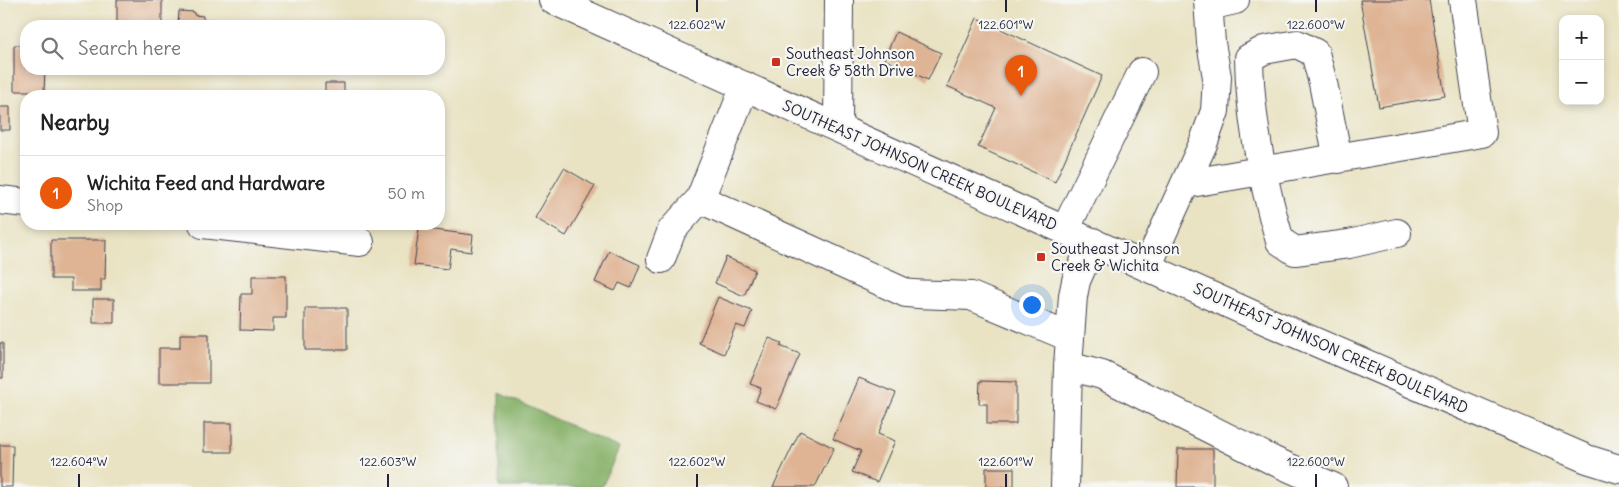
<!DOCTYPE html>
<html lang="en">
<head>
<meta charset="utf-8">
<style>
  body { margin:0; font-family:Delius,sans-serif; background:#f2f2f2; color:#222 }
  .controls { position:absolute; right:15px; top:15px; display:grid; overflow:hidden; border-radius:10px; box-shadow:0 2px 8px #0003 }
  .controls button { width:45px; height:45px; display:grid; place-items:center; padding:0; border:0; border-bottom:1px solid #e0e0e0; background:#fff; color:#222; font:25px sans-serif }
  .you { position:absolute; left:1031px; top:304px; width:18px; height:18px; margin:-12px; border:4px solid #fff; border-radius:50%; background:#1a73e8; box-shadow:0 0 0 8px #1a73e833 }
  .badge { display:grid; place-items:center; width:32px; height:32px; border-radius:50%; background:#ea580c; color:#fff; font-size:16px; font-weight:700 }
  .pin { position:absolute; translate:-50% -41px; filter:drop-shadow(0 1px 2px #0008) }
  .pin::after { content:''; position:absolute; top:26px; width:18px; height:15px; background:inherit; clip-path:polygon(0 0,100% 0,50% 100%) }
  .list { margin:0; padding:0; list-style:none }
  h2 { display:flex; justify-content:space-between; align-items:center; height:65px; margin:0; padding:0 20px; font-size:21px }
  h2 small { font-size:16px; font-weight:400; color:#767676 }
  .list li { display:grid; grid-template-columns:32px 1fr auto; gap:15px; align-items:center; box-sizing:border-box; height:75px; padding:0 20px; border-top:1px solid #e0e0e0 }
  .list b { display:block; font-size:19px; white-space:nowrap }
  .list p { margin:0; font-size:16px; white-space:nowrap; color:#767676 }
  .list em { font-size:16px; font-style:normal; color:#767676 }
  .icon { flex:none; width:28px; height:28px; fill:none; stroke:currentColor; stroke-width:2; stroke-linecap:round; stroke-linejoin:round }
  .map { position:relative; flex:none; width:1619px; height:487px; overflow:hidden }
  .search { position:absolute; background:#fff; box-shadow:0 2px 8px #0003; left:20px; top:20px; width:425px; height:55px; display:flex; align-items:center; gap:12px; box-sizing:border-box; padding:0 18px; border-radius:20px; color:#767676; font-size:19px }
  .panel { position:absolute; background:#fff; box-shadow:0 2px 8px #0003; left:20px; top:90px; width:425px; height:140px; border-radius:20px }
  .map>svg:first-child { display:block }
  .forest { fill:#88b26a; stroke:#556a52 }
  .building { fill:#dfb494 }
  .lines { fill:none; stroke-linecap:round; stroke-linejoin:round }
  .minor-casing { stroke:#403f4f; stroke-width:30 }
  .major-casing { stroke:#403f4f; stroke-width:30 }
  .minor { stroke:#fff; stroke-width:28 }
  .major { stroke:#fff; stroke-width:28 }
  .ticks { fill:none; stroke:#22223b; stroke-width:2 }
  .poi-dot { fill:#c8321e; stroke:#f6f6f2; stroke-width:2 }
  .labels { text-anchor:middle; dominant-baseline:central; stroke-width:4.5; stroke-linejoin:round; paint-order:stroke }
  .poi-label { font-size:15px; fill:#22223b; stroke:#f6f6f2; text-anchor:start }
  .street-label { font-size:15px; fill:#22223b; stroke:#f6f6f2 }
  .ticks-label { font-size:12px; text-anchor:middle; fill:#22223b; stroke:#f6f6f2; stroke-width:4.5; stroke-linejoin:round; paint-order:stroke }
</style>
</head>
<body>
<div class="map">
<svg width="1619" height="487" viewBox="0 0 1619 487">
  <rect width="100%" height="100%" fill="#f6f6f2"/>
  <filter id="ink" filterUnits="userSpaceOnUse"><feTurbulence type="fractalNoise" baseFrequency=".02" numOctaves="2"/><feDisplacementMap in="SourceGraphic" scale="10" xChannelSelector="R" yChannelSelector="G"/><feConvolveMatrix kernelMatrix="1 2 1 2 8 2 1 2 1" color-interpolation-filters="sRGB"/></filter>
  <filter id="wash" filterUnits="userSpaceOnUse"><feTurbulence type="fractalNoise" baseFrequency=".0096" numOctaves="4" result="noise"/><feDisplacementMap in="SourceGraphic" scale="20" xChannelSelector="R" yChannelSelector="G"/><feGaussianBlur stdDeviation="1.12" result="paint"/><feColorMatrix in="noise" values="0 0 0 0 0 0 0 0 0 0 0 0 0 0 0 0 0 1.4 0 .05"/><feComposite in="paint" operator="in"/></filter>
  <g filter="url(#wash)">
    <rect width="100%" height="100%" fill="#e9e3c3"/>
    <path class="forest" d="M499,393L619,448L602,487H499Z"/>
    <g id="blocks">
      <path class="building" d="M117,0H162V26H117Z
        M1360,0H1429L1445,96L1379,107Z
        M179,11L194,12V15L203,16V20L218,21L217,26H178Z
        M977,18L1102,76L1055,182L978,147L996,108L947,86Z
        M896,32L941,53L928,80L884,59Z
        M14,45H26V69H45L44,91H14Z
        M325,83H344V96H325Z
        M0,107H10V130H0Z
        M564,168L595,186L566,236L535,218Z
        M419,228L473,235L471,252L451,249L448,269L414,265Z
        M51,240H106L105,279H101V291H71V279H51Z
        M609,251L640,265L631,288L619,283L615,291L595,282Z
        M726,257L755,270L744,296L715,283Z
        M252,276H286V318H273V331L240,330L241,294H252Z
        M718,297L752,311L745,328L736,325L724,354L699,343Z
        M93,299H114V323H93Z
        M305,308H347V350H305Z
        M180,334H209V383H159V348H180Z
        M769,338L782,343L780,346L800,354L776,409L756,401L761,388L750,384Z
        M0,343H3V378H0Z
        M859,378L896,393L878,434L895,441L877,482L852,472L861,451L833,439Z
        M980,381L1016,382V424H987V404H979Z
        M204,423H232V452H204Z
        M800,431L834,448L815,487H773Z
        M0,445H13L12,487H0Z
        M1178,449H1213V487H1177Z
        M986,468H1014V487H986Z"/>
    </g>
  </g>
  <g filter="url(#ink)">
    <use href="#blocks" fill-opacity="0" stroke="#403f4f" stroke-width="1"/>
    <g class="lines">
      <g class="minor-casing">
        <path id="minor" d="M1209,6L1235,0
          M838,127L839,0
          M1338,159L1323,83L1315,53L1297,44L1264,50L1249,58C1250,119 1263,183 1280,241L1295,251L1349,244L1397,233
          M1185,184L1482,133L1463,0
          M700,199L906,293C928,296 949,294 971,296L1069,337
          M0,200L26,203
          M203,224L360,242
          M1065,230L1142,72
          M661,259L672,230L700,199L745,86
          M1147,267L1203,144L1215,111L1217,77L1211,43L1208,0
          M1068,366L1102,375L1274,461L1333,487
          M1065,487L1068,366L1073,296L1076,281L1093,242"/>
      </g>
      <g class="major-casing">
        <path id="major" d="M553,0L1269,322L1587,459L1619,469"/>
      </g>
      <use href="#minor" class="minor"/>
      <use href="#major" class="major"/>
    </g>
  </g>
  <path class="ticks" d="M697,0V12M1006,0V12M1316,0V12M79,474V487M388,474V487M697,474V487M1006,474V487M1316,474V487"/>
  <g class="poi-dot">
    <rect x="771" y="57" width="10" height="10" rx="2.5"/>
    <rect x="1036" y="252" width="10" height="10" rx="2.5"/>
  </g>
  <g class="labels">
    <g class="poi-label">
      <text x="786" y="53">Southeast Johnson<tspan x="786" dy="17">Creek &amp; 58th Drive</tspan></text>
      <text x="1051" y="248">Southeast Johnson<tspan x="1051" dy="17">Creek &amp; Wichita</tspan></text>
    </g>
    <g class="street-label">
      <text transform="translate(920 165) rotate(24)">SOUTHEAST JOHNSON CREEK BOULEVARD</text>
      <text transform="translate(1331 348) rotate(24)">SOUTHEAST JOHNSON CREEK BOULEVARD</text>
    </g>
  </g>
  <g class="ticks-label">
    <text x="697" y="29">122.602°W</text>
    <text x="1006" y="29">122.601°W</text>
    <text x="1316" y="29">122.600°W</text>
    <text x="79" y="466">122.604°W</text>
    <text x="388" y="466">122.603°W</text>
    <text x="697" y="466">122.602°W</text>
    <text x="1006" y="466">122.601°W</text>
    <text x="1316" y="466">122.600°W</text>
  </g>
</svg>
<div class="controls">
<button>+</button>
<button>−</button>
</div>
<div class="you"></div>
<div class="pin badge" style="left:1021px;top:96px">1</div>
<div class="search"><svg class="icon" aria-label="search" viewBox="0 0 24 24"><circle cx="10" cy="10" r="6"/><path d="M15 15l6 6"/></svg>Search here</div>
<section class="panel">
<h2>Nearby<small></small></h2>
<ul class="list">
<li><span class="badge">1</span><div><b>Wichita Feed and Hardware</b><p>Shop</p></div><em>50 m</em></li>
</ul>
</section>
</div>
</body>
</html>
